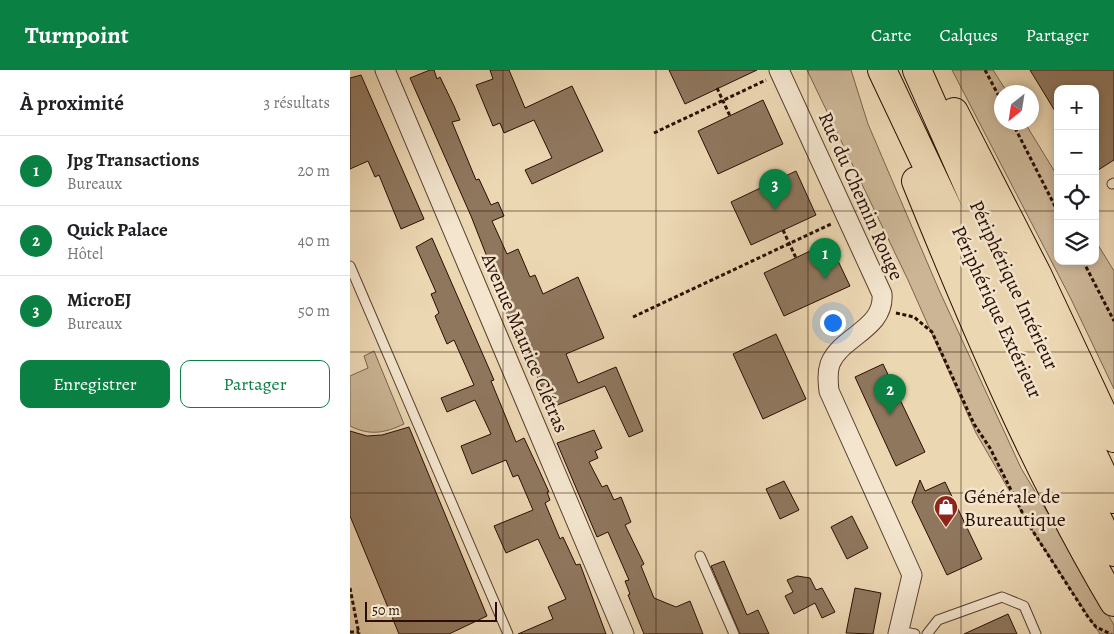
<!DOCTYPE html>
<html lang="fr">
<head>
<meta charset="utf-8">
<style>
  body { margin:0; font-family:Alegreya,serif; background:#f6f6f6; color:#202124 }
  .controls { position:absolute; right:15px; top:15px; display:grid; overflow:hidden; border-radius:10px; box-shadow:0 2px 8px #0003 }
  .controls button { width:45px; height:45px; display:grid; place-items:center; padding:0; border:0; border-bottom:1px solid #e0e0e0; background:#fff; color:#202124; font:25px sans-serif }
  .compass { position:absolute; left:644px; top:15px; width:45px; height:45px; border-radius:50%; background:#fff; box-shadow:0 2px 8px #0003; rotate:210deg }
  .scale { position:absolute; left:15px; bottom:12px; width:132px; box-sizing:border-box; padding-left:5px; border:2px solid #2a0e02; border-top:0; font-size:14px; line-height:18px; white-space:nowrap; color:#2a0e02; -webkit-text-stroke:4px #f3e5ce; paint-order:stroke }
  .you { position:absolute; left:482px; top:252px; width:18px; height:18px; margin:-12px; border:4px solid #fff; border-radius:50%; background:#1a73e8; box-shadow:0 0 0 8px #1a73e833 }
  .badge { display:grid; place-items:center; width:32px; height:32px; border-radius:50%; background:#0b8043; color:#fff; font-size:16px; font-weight:700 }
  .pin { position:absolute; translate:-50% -41px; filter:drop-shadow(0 1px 2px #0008) }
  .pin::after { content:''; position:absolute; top:26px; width:18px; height:15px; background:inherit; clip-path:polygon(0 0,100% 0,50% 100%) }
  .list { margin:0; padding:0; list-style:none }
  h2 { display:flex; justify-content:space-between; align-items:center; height:65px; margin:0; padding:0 20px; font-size:21px }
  h2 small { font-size:16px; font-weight:400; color:#757577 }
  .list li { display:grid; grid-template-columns:32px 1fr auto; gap:15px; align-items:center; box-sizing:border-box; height:70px; padding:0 20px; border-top:1px solid #e0e0e0 }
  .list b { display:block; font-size:19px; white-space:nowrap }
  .list p { margin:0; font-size:16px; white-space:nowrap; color:#757577 }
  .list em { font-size:16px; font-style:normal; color:#757577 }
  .actions { display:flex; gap:10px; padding:15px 20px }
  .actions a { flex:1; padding:11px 0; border:1px solid #0b8043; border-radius:10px; text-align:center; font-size:18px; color:#0b8043 }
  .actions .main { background:#0b8043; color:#fff }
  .icon { flex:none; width:28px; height:28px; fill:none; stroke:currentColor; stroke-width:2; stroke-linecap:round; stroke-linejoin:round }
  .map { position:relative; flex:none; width:764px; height:564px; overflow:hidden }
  header { display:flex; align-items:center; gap:30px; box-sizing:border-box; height:70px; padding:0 25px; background:#0b8043; color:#fff }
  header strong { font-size:24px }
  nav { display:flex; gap:28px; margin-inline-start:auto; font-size:18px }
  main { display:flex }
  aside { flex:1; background:#fff }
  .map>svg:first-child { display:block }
  .green { fill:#cbb595; stroke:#7a624c }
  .building { fill:#8f775e; stroke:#2a0e02 }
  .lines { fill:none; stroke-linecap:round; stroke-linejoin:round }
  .lane-casing { stroke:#5a402e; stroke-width:11 }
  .street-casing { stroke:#5a402e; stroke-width:21 }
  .highway-casing { stroke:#2a0e02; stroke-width:30 }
  .path { stroke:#2a0e02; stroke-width:3; stroke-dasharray:4 2.5; stroke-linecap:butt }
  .lane { stroke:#f3e5ce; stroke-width:9 }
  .street { stroke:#f3e5ce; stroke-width:19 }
  .highway { stroke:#ecd7b3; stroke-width:28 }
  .grid { fill:none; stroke:#2a0e02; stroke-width:1; stroke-opacity:0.55 }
  .labels { text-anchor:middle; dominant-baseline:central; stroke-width:5; stroke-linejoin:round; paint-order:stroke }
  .street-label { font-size:20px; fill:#2a0e02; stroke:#f3e5ce }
  .poi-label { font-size:20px; fill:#2a0e02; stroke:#f3e5ce; text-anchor:start }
</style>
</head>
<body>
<header>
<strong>Turnpoint</strong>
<nav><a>Carte</a><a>Calques</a><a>Partager</a></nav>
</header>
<main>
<aside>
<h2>À proximité<small>3 résultats</small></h2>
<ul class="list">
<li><span class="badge">1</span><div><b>Jpg Transactions</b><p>Bureaux</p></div><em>20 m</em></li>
<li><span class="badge">2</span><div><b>Quick Palace</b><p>Hôtel</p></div><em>40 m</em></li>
<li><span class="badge">3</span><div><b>MicroEJ</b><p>Bureaux</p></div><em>50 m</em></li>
</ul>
<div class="actions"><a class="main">Enregistrer</a><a>Partager</a></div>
</aside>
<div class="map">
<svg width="764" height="564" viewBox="0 0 764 564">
  <rect width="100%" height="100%" fill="#ecd7b3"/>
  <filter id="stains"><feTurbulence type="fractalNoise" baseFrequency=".004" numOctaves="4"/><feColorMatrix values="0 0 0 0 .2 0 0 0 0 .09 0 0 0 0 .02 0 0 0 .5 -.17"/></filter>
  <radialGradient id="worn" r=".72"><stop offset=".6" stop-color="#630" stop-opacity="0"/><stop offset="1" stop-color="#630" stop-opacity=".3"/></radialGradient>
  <path class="green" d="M457,0H501L518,54L589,220L671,398L764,555V564H750L682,460L626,363L558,210Z
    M602,0H643L657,22H652V52L675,53L708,107V191H745V170L764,201V319L721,229Z
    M24,281L54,354C35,363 20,366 0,356V306L18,298L14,286Z"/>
  <path class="building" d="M80,0H84L87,9L90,7L104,36L110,50L102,52L126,110L129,109L141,135L148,132L154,146L142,151L157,184L168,179L180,207L185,205L193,224L228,207L254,268L216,284L228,313L266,297L293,361L279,367L255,316L200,338L184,298L181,299L149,226L152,225L121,146L60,8Z
    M140,0H159L175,38L222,16L253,81L182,114L175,100L202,88L184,50L154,63L150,53L143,56L126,15L143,9Z
    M319,0H407L335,34Z
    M680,0H764V90L745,102V19H708V46Z
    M11,5L74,149L51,159L29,105L25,107L18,91L0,99V8Z
    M413,30L433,74L368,104L348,61Z
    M446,101L466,145L401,175L381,132Z
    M82,168L144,310L141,311L166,372L174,368L189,400L199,422H197L200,430L195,433L210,469L213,467L226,495L230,494L256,564H168L203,549L198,537L216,529L188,469L156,483L144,456L183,440L168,405L163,407L156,390L122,404L111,376L141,364L125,330L97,342L91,328L124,315L104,270L97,274L85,246L89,243L81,224L86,222L66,177Z
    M479,172L500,216L434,246L414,203Z
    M426,264L456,329L413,349L383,284Z
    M533,294L575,382L546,396L505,307Z
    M59,357L137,546L99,564H49L0,446V361L17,366L32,365Z
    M244,360L252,378L245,381L248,388L239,392L252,417L257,415L264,430L271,427L281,452L275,455L294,494L291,496L304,528L326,537L340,531L353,564H294L278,525L280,524L275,511L279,510L258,462L247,467L207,373Z
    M570,410L575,421L595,412L632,489L597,505L562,432Z
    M434,411L449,440L430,449L416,419Z
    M502,446L518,478L497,489L481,457Z
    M374,491L397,545L408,540L419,564H390L361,496Z
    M447,506L460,508L466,520L472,518L485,542L472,548L465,533L444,544L435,526L443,522L437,510Z
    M505,518L531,523L523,564L496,563Z
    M658,544L667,564H614Z"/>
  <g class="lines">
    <g class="lane-casing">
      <path id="lane" d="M762,114L764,113
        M0,196L158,564
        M350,486L384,564
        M549,561L565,564
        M577,564L588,550L652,527L674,536L686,564"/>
    </g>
    <g class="street-casing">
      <path id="street" d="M35,0L274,564
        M429,0L532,224C535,259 491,266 480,294C477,303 478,312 479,321L562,505L548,564"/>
    </g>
    <g class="highway-casing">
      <path id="highway" d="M532,0L688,330L764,482
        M567,0L652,192L764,429
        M604,42L688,206L764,368
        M566,111C624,254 685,399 764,532"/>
    </g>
    <path class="path" d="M635,0L652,32
      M367,18L380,46
      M662,52L708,142
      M304,63L416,10
      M433,160L446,188
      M733,191L764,251
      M546,243L564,247L582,262L624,354L640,378L677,452L738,547L746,557L761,564
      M283,247L481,154
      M0,518L9,564
      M0,562H9"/>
    <use href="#lane" class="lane"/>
    <use href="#street" class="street"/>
    <use href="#highway" class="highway"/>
  </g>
  <path class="grid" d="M153,0V564M306,0V564M458,0V564M611,0V564M0,141H708M745,141H764M0,282H764M0,423H764"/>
  <defs>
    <g id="shop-pin" transform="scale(1.25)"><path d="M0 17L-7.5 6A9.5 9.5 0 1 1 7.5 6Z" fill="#8f2418" stroke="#f3e5ce"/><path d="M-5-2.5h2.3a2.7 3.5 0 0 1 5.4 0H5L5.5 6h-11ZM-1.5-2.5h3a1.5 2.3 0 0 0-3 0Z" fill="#fff"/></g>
  </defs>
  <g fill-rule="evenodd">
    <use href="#shop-pin" x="596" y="437"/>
  </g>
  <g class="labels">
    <g class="street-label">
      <text transform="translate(511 126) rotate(66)">Rue du Chemin Rouge</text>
      <text transform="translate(664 215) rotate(65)">Périphérique Intérieur</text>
      <text transform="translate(647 242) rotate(65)">Périphérique Extérieur</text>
      <text transform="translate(175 273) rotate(67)">Avenue Maurice Clétras</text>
    </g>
    <g class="poi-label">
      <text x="614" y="426">Générale de<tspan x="614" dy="23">Bureautique</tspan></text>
    </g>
  </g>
  <rect width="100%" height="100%" filter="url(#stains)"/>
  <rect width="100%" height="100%" fill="url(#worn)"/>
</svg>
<div class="controls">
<button>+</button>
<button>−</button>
<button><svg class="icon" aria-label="locate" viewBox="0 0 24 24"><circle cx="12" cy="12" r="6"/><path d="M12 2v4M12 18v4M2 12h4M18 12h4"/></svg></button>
<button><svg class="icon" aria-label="layers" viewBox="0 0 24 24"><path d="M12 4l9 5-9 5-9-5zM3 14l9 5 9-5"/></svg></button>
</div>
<svg class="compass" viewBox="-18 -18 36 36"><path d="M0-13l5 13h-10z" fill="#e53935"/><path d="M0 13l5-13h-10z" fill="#757577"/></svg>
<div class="scale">50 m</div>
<div class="you"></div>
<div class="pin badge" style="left:475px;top:209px">1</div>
<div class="pin badge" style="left:540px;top:345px">2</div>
<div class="pin badge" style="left:425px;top:140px">3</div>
</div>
</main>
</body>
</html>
